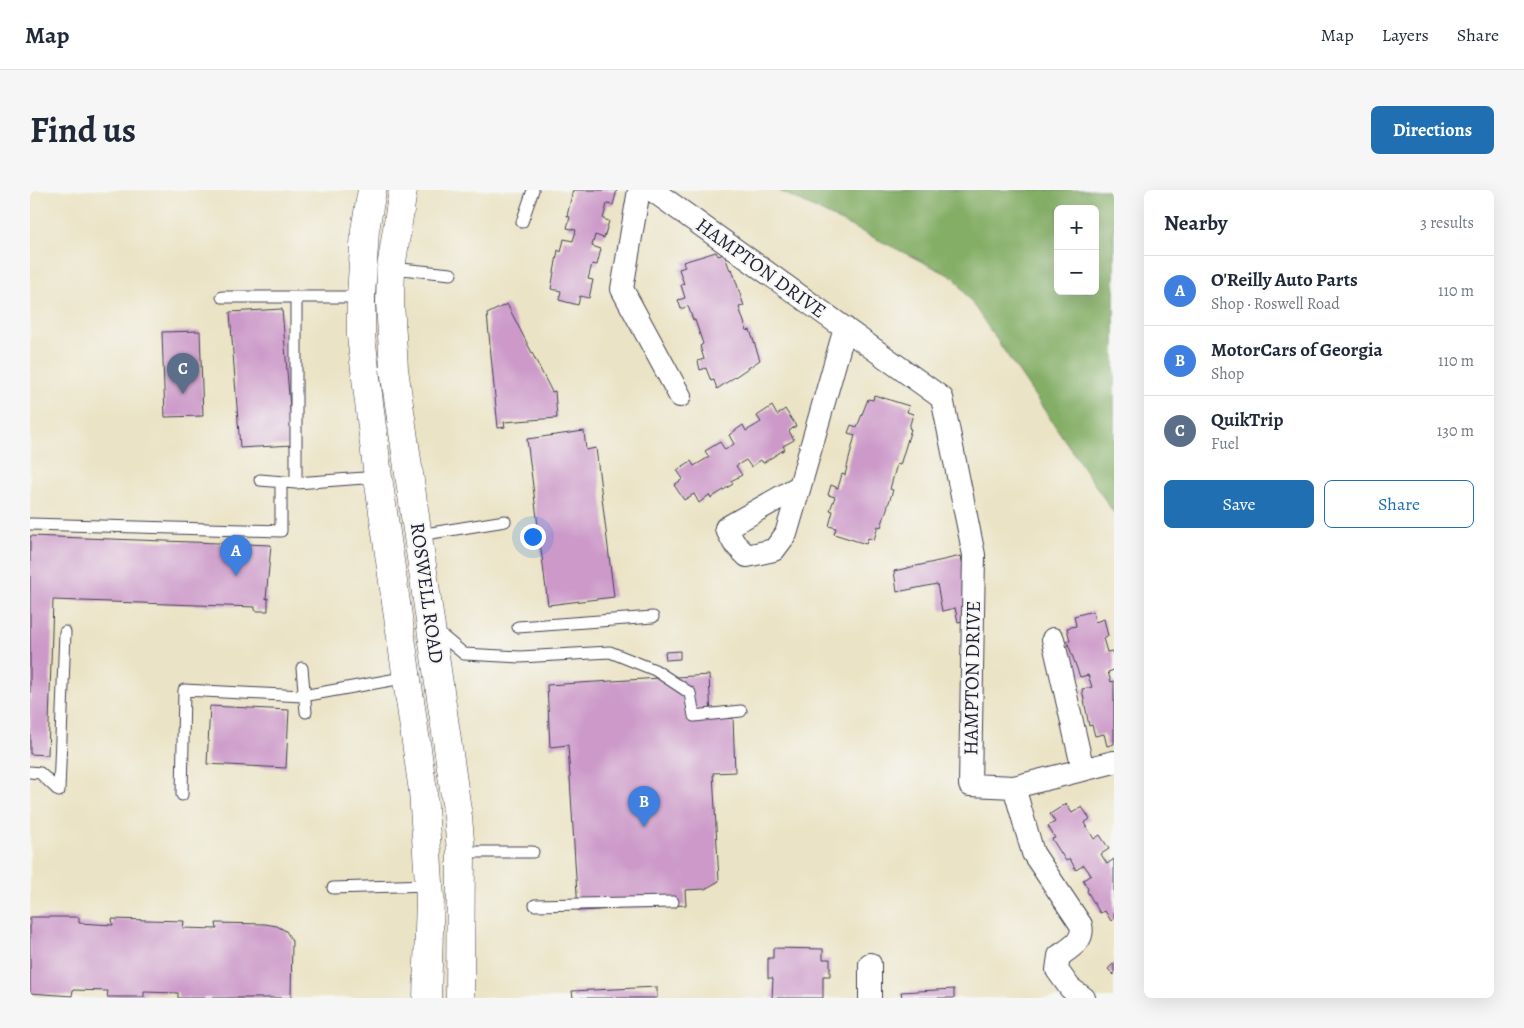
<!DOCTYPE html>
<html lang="en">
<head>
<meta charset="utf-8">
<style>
  body { margin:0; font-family:Alegreya,serif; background:#f6f6f7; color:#1f2937 }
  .controls { position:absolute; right:15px; top:15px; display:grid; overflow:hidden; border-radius:8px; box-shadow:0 5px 20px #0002 }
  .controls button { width:45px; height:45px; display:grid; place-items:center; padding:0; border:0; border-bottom:1px solid #e0e1e3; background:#fff; color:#1f2937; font:25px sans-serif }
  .you { position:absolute; left:502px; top:346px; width:18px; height:18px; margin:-12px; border:4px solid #fff; border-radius:50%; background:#1a73e8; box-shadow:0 0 0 8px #1a73e833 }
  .badge { display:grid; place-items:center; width:32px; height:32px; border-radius:50%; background:#1f6fb2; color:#fff; font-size:16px; font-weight:700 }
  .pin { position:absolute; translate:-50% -41px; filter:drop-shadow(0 1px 2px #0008) }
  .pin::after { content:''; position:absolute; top:26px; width:18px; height:15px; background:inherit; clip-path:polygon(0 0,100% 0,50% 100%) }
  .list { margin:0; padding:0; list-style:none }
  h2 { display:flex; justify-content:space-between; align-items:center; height:65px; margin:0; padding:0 20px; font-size:21px }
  h2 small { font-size:16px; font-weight:400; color:#747a83 }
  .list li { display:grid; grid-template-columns:32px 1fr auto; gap:15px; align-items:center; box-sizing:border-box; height:70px; padding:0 20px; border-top:1px solid #e0e1e3 }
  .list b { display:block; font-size:19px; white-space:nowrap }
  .list p { margin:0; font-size:16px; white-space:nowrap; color:#747a83 }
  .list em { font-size:16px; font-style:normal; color:#747a83 }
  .actions { display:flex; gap:10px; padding:15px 20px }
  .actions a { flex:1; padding:11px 0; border:1px solid #1f6fb2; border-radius:8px; text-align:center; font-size:18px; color:#1f6fb2 }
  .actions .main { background:#1f6fb2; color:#fff }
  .map { position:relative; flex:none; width:1084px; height:808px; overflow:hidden; border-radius:8px }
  header { display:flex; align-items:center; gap:30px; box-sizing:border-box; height:70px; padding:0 25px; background:#fff; border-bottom:1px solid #e0e1e3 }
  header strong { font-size:24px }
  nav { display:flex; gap:28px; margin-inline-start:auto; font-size:18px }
  .intro { display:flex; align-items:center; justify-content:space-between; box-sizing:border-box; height:120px; padding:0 30px }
  h1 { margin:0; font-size:35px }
  .button { padding:12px 22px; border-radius:8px; background:#1f6fb2; color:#fff; font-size:18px; font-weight:700 }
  main { display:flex; gap:30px; padding:0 30px }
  aside { flex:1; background:#fff; border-radius:8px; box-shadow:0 5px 20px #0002 }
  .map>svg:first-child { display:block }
  .forest { fill:#84ae66; stroke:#536850; fill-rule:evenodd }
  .building { fill:#cc99c9 }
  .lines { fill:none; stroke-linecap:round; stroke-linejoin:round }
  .service-casing { stroke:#403f50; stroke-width:13 }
  .minor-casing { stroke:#403f50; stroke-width:24 }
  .primary-casing { stroke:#403f50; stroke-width:29 }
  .service { stroke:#fff; stroke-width:11 }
  .minor { stroke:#fff; stroke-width:22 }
  .primary { stroke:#fff; stroke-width:28 }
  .labels { text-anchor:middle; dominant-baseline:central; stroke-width:4; stroke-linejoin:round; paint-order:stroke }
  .street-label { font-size:20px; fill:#22223b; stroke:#f6f6f2 }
</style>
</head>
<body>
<header>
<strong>Map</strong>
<nav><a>Map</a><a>Layers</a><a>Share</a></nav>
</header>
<div class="intro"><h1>Find us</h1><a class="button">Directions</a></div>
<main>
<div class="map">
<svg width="1084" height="808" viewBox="0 0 1084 808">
  <rect width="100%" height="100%" fill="#f6f6f2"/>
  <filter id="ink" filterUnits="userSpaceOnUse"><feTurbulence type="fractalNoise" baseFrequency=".02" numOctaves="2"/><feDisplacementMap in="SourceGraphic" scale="10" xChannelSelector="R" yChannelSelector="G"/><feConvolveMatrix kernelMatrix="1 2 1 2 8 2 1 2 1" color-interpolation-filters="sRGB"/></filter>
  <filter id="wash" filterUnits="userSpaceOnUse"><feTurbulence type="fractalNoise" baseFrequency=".0096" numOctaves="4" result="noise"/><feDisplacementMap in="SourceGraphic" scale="20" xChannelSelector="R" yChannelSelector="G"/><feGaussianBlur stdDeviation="1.12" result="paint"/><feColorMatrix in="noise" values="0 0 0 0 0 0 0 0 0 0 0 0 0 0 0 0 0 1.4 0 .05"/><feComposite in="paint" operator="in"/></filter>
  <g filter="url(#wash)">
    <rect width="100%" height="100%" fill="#ebe3c5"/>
    <path class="forest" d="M748,0H1084V323L925,88ZM1028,19H1065V101H1028Z"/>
    <g id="blocks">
      <path class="building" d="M543,0H587L583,15L577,14L573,29L579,31L574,48L565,45L562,56L571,59L567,75L562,74L558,89L563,90L559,108L550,106L548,115L529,110L531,101L521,99L528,60L531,62L534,49L543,51L546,40L537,38L540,27L537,26Z
        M686,62L688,66L694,64L700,80L702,79L714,116L709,117L717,141L720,140L730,170L687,199L684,190L681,191L676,178L670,180L668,171L674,169L670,156L673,154L665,130H663L658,116L651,119L648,110L655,108L651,95L654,94L649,79L655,77L653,72Z
        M477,114L522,202L525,201L527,228L474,232L475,237L468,238L457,124Z
        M252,119L263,255L210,258L200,122Z
        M170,141L173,226L135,227L132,142Z
        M844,205L879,216L877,222L883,224L879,238L881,239L870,275L867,274L860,299L863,300L851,337L848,336L844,350L838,348L836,354L804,344L806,338L799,336L803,321L800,320L805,307L798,305L801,295L808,298L812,284L815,285L825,245L818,243L821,235L827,237L838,209L843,210Z
        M742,216L747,225L755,219L766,236L759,241L764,250L753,256L755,259L733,273L731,270L721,277L716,270L706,276L712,285L701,291L703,294L681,308L679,305L669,313L664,304L654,310L644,295L653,289L647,280L661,271L664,276L679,267L675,261L690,252L695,260L704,254L699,245L713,235L716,241L731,232L727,226Z
        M554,241L556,260L566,258L584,407L518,415L497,249Z
        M0,346L241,355L236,409L238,408V421H225V417L23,410L18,565L0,564Z
        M931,366L943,429L928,432L925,418L912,421L907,394L867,402L864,381Z
        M1063,421L1065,432L1074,429L1078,446L1073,448L1077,462L1082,461L1084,468V480L1078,482L1081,492L1084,491V554L1077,556L1074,544L1065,546L1062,535L1059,536L1052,499L1062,497L1058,485L1050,487L1037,451H1040L1037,438L1046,436L1044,426Z
        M650,461V469L636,470L635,462Z
        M679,485L681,529L703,528L705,582L683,583L689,691L675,699L655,700L656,715L548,721L538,555L520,557L517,495Z
        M180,516L259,520L256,578L177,574Z
        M1036,614L1042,623L1052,617L1060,629L1054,633L1064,649L1070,645L1079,659L1071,664L1077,674L1084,669V729L1081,731L1075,721L1070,723L1057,701L1058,699L1053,690L1061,685L1054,675L1046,680L1040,669L1036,671L1022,649L1025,648L1018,636L1025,632L1020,624Z
        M0,727H49V733L83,735L82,729L154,731L153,738L187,739L186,733L235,734L247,736L256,741L262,751L261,808H148V803L114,802V807H77L78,801L43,800L42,806L0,803Z
        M743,758L793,759V769H800V786H793V808H742L743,788H738V768H743Z
        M1084,773V785L1078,779Z
        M627,797V808H543L542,801Z
        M924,799V808H872L871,802Z"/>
    </g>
  </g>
  <g filter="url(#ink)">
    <use href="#blocks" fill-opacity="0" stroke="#403f50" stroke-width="1"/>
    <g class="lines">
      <g class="service-casing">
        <path id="service" d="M492,32L503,0
          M361,78L421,84
          M192,107H331
          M230,290L266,293L348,287
          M266,293V107
          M0,334L251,341V292
          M389,345L475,331
          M488,437L623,427
          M404,439L434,464L490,467L580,462L625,480L660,503L664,526L711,521
          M272,478L276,522
          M0,582L10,583L29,601
          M29,601L35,442
          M152,605L154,500L273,506L378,487
          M431,662H503
          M303,698L399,695
          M505,715L643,712"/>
      </g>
      <g class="minor-casing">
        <path id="minor" d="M609,0L592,99L650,206
          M622,0L912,208L944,365L940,595L984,597L1003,663L1051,735C1055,751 1040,758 1029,766L1027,780L1040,798L1054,808
          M770,296L756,344L744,360L717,366L704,353L696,338L770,296L815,138
          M1023,449L1053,580
          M984,597L1084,572
          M840,774V808"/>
      </g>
      <g class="primary-casing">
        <path id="primary" d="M342,0L335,40L331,107V146L348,287L393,601L400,708L397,808
          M373,0L361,78L360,112L364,179L428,627L431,662L430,808"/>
      </g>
      <use href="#service" class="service"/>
      <use href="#minor" class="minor"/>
      <use href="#primary" class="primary"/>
    </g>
  </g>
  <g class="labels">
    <g class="street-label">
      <text transform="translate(731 78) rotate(36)">HAMPTON DRIVE</text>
      <text transform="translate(397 403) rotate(82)">ROSWELL ROAD</text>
      <text transform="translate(942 488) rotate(-89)">HAMPTON DRIVE</text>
    </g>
  </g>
</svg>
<div class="controls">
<button>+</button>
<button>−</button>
</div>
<div class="you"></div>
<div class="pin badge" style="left:206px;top:386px;background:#3f7fe0">A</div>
<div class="pin badge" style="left:614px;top:637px;background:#3f7fe0">B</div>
<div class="pin badge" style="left:153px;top:204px;background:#5c6f8a">C</div>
</div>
<aside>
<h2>Nearby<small>3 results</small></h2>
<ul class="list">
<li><span class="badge" style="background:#3f7fe0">A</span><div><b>O'Reilly Auto Parts</b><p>Shop · Roswell Road</p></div><em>110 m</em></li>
<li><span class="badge" style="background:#3f7fe0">B</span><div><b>MotorCars of Georgia</b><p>Shop</p></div><em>110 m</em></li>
<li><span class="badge" style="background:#5c6f8a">C</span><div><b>QuikTrip</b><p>Fuel</p></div><em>130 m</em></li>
</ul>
<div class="actions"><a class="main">Save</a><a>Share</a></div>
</aside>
</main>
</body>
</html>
